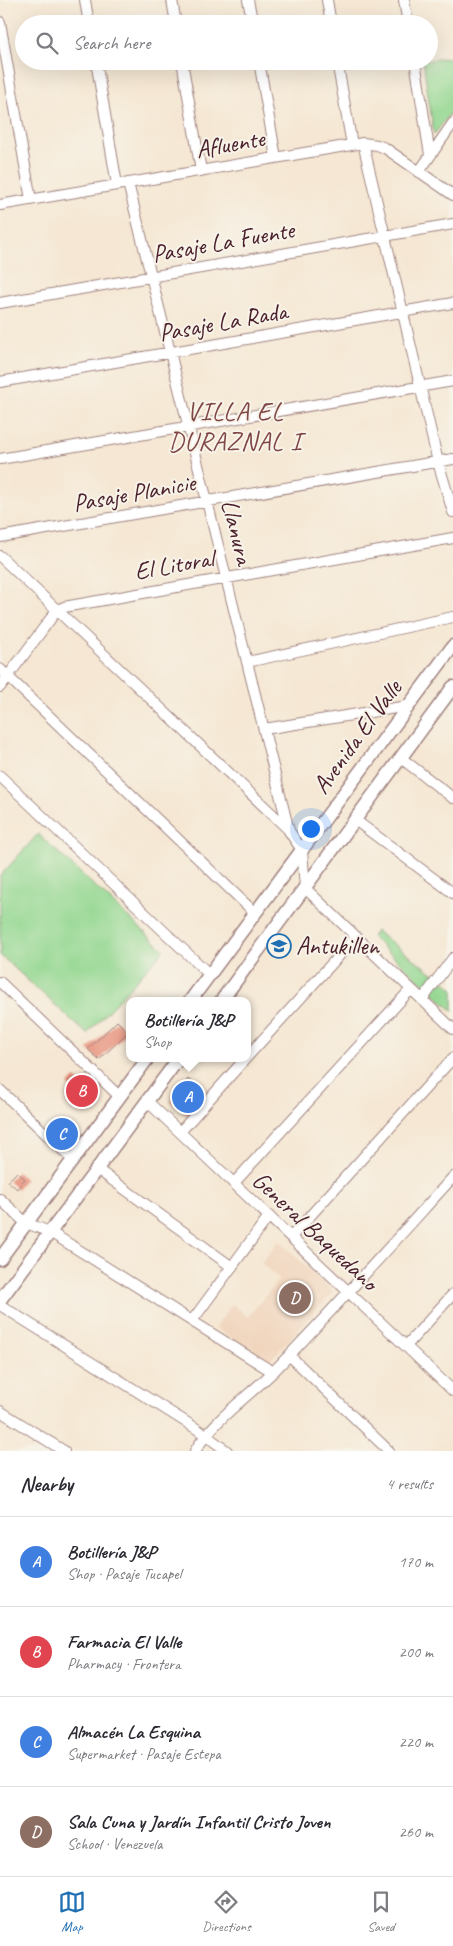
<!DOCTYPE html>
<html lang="en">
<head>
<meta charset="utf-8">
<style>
  body { margin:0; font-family:Caveat,sans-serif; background:#f7f7f7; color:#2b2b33 }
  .you { position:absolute; left:310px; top:828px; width:18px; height:18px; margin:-12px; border:4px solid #fff; border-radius:50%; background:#1a73e8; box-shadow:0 0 0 8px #1a73e833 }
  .badge { display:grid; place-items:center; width:32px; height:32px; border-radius:50%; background:#1f6fb2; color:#fff; font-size:16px; font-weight:700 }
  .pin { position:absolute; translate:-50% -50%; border:2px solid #fff; box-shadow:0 1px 5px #0006 }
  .popup { position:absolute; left:126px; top:997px; width:125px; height:65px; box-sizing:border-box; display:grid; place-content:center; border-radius:10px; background:#fff; filter:drop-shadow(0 1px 4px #0005); font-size:16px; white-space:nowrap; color:#7c7c81 }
  .popup b { font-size:19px; color:#2b2b33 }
  .popup::after { content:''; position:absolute; left:50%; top:100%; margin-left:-10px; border:10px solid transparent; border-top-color:#fff }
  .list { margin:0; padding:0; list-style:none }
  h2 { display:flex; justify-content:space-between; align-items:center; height:65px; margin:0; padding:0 20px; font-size:21px }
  h2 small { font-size:16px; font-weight:400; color:#7c7c81 }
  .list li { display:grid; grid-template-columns:32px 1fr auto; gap:15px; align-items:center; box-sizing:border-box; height:90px; padding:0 20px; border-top:1px solid #e1e1e2 }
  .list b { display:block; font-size:19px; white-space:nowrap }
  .list p { margin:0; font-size:16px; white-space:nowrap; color:#7c7c81 }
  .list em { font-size:16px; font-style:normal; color:#7c7c81 }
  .icon { flex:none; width:28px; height:28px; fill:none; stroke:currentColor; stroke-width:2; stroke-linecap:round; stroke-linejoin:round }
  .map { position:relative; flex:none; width:453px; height:1451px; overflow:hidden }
  .search { position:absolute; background:#fff; box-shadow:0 5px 20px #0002; left:15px; right:15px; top:15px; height:55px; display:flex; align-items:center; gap:12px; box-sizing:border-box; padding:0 18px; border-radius:28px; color:#7c7c81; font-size:19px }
  .sheet { height:425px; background:#fff }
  nav { display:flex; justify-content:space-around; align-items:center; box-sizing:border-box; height:70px; border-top:1px solid #e1e1e2; background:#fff; font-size:14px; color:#7c7c81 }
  nav a { display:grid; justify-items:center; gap:2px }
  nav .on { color:#1f6fb2 }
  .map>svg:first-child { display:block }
  .built { fill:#f1d5bd }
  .green { fill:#93d790; stroke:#6e7b5e }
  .building { fill:#e7917b }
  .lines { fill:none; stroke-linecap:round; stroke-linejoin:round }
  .minor-casing { stroke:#a0837f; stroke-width:12 }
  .tertiary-casing { stroke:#a0837f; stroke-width:15 }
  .minor { stroke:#fff; stroke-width:10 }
  .tertiary { stroke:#fff; stroke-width:12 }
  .labels { text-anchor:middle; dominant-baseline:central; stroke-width:4; stroke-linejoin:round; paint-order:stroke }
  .street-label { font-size:25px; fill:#4a1f2b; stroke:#f7f3e8 }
  .poi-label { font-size:25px; fill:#4a1f2b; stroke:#f7f3e8; text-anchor:start }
  .neighbourhood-label { font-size:26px; letter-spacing:1px; fill:#814747; stroke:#f7f3e8 }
</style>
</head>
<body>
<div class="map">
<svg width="453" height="1451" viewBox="0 0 453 1451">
  <rect width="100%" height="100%" fill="#f7f3e8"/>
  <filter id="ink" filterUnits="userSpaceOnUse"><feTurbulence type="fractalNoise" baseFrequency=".02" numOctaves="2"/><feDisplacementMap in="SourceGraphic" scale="10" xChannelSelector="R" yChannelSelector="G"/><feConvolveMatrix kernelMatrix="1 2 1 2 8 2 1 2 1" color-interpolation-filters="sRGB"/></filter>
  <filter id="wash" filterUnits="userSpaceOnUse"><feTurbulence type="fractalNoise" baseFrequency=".0096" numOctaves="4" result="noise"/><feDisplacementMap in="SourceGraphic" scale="20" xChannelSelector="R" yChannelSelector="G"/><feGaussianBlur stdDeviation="1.12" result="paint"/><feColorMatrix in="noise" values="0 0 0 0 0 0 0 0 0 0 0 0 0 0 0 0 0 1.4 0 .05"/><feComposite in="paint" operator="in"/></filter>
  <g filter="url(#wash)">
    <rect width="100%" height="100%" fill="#f5e7d3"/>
    <path class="built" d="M279,1241L333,1292L268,1362L215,1328L232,1304L248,1317L279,1279L261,1263Z"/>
    <path class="green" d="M453,57V109L434,135L423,61Z
      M38,834L164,950L87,1034L0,955V876Z
      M376,931L453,988V1011L372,937Z"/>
    <g id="blocks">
      <path class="building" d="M117,1021L128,1032L99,1060L88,1049Z
        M75,1078L96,1097L90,1104L68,1085Z
        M188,1079L205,1093L187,1115L170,1101Z
        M62,1124L72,1132L62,1144L52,1136Z
        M17,1172L25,1179L17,1189L8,1181Z"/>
    </g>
  </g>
  <g filter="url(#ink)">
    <use href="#blocks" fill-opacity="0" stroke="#a0837f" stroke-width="1"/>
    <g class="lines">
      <g class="minor-casing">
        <path id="minor" d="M85,0L89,24
          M172,0L176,24
          M248,0L253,24
          M327,0L331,24
          M404,0L408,24
          M0,22L31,200
          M96,61L117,185
          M182,61L201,171
          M259,61L276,158
          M337,61L352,145
          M415,61L430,155
          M363,143L438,462L453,512
          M419,172L453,123
          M128,183L289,831L302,850L305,888L453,1029
          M0,205L363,143L377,145L385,148L453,195
          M0,303L453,224
          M0,382L453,303
          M0,459L453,381
          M0,537L453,459
          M0,556L289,830
          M247,662L453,617
          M0,669L255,913
          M0,687L57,610L64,607L453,538
          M264,729L408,706
          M401,758L453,798
          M0,776L210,975
          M355,820L453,893
          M0,982L120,1097
          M422,1000L453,958
          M247,1057L356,937
          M0,1090L73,1160
          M147,1101L453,1391
          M180,1132L246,1058
          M97,1169L232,1267
          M234,1183L411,989
          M0,1199L26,1223L50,1232L273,1372
          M291,1237L453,1058
          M0,1305L197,1429L227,1451
          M192,1321L269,1216
          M406,1346L453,1294
          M289,1355L389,1451
          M0,1411L64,1451
          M195,1451C215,1418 248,1397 275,1370C336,1307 394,1242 453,1177"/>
      </g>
      <g class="tertiary-casing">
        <path id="tertiary" d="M190,1001L453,646
          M221,1001L453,687
          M0,1259L148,1058
          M0,1300L179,1058"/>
      </g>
      <use href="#minor" class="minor"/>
      <use href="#tertiary" class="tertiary"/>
    </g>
  </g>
  <defs>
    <g id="school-ring" transform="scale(1.25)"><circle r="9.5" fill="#f7f3e8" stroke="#1f6fb2" stroke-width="1.5"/><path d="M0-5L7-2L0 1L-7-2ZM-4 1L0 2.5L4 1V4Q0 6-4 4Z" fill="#1f6fb2"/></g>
  </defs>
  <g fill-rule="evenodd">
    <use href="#school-ring" x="279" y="946"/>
  </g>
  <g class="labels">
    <g class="street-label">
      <text transform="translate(230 144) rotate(-10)">Afluente</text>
      <text transform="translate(223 242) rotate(-10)">Pasaje La Fuente</text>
      <text transform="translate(223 322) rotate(-10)">Pasaje La Rada</text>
      <text transform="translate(134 493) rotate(-10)">Pasaje Planicie</text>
      <text transform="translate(237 532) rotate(76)">Llanura</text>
      <text transform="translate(174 565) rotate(-10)">El Litoral</text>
      <text transform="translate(357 737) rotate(-54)">Avenida El Valle</text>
      <text transform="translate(315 1231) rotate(43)">General Baquedano</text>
    </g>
    <g class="poi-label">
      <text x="296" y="946">Antukillen</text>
    </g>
    <g class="neighbourhood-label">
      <text x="235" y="411">VILLA EL<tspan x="235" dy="30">DURAZNAL I</tspan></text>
    </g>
  </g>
</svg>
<div class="you"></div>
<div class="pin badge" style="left:188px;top:1097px;background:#3f7fe0">A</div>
<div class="popup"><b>Botillería J&amp;P</b>Shop</div>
<div class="pin badge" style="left:82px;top:1091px;background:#e0444e">B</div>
<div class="pin badge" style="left:62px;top:1134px;background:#3f7fe0">C</div>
<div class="pin badge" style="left:295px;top:1298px;background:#8d6e63">D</div>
<div class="search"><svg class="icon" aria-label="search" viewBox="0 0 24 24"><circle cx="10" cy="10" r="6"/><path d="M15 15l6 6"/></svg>Search here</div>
</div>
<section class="sheet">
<h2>Nearby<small>4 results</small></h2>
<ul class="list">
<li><span class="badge" style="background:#3f7fe0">A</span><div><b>Botillería J&amp;P</b><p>Shop · Pasaje Tucapel</p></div><em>170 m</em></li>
<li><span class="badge" style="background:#e0444e">B</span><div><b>Farmacia El Valle</b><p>Pharmacy · Frontera</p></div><em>200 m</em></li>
<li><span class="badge" style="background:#3f7fe0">C</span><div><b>Almacén La Esquina</b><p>Supermarket · Pasaje Estepa</p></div><em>220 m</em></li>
<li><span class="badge" style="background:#8d6e63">D</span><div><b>Sala Cuna y Jardín Infantil Cristo Joven</b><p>School · Venezuela</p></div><em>260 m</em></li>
</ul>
</section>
<nav>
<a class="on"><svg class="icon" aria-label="map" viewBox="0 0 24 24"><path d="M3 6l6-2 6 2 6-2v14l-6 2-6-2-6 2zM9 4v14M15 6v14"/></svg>Map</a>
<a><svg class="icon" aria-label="directions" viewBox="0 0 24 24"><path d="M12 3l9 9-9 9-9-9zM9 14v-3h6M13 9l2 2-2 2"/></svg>Directions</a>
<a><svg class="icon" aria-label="saved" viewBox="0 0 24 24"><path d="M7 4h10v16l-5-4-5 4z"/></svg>Saved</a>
</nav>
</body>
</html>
